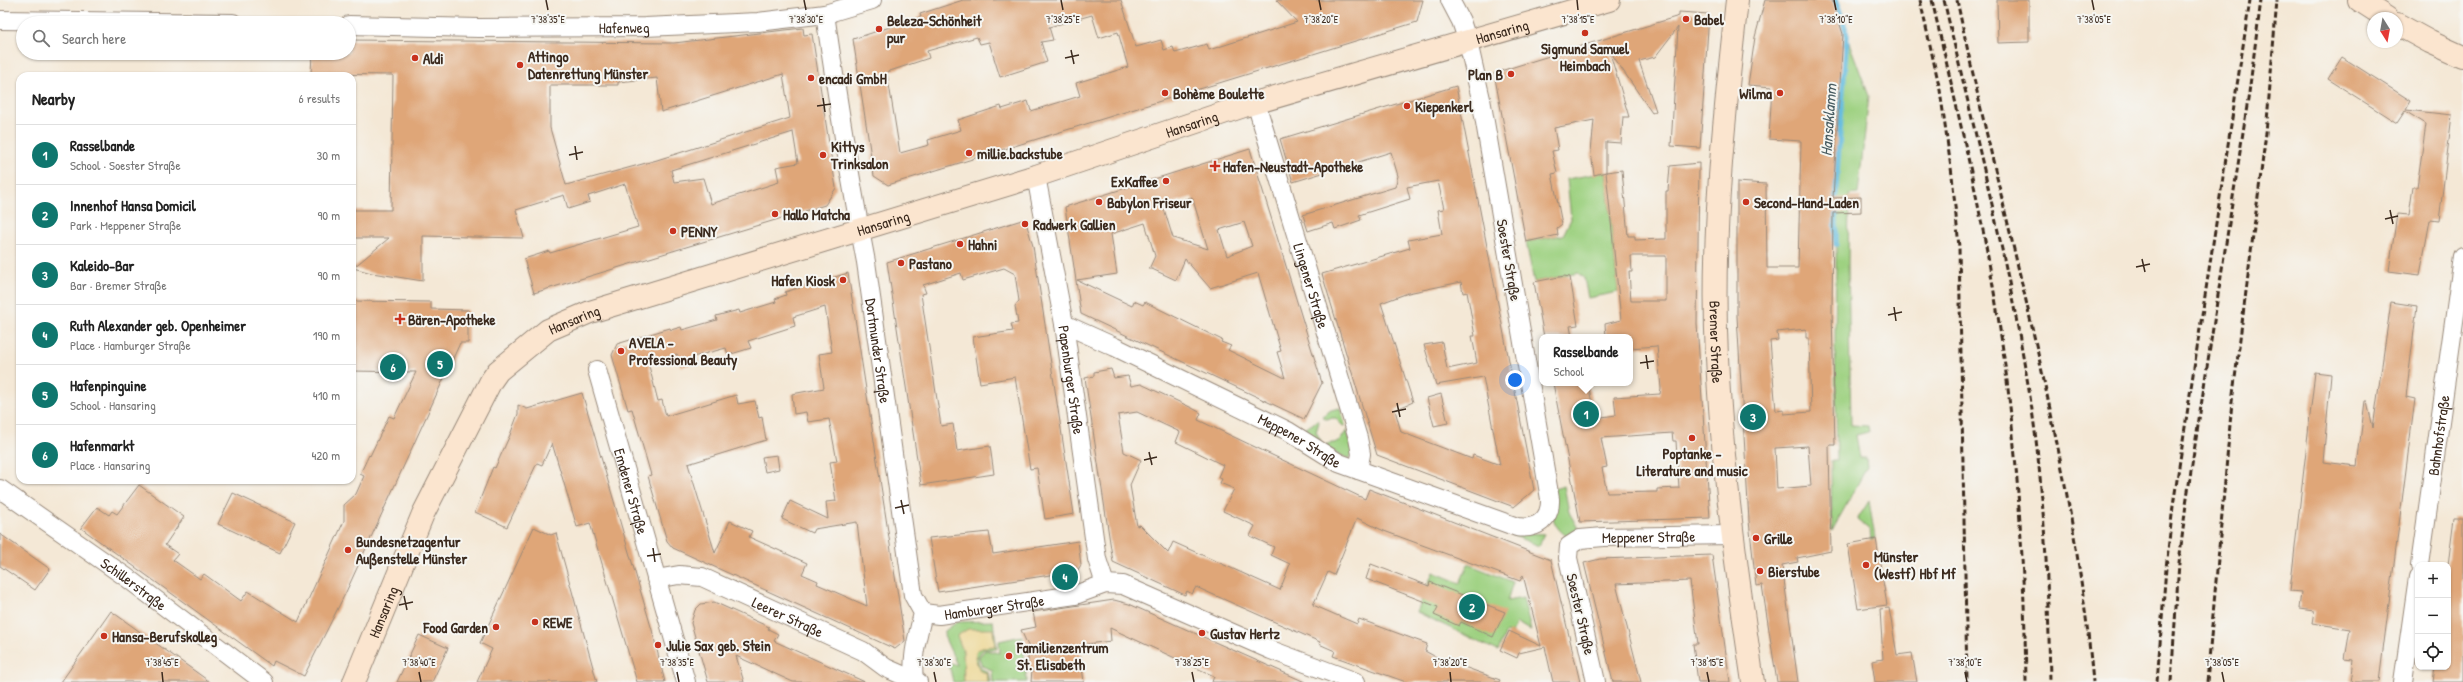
<!DOCTYPE html>
<html lang="en">
<head>
<meta charset="utf-8">
<style>
  body { margin:0; font-family:"Patrick Hand",sans-serif; background:#f6f6f6; color:#222 }
  .controls { position:absolute; right:12px; bottom:12px; display:grid; overflow:hidden; border-radius:8px; box-shadow:0 1px 3px #0004 }
  .controls button { width:36px; height:36px; display:grid; place-items:center; padding:0; border:0; border-bottom:1px solid #e0e0e0; background:#fff; color:#222; font:20px sans-serif }
  .compass { position:absolute; left:2367px; top:12px; width:36px; height:36px; border-radius:50%; background:#fff; box-shadow:0 1px 3px #0004; rotate:169deg }
  .you { position:absolute; left:1515px; top:380px; width:14px; height:14px; margin:-10px; border:3px solid #fff; border-radius:50%; background:#1a73e8; box-shadow:0 0 0 6px #1a73e833 }
  .badge { display:grid; place-items:center; width:26px; height:26px; border-radius:50%; background:#0f766e; color:#fff; font-size:13px; font-weight:700 }
  .pin { position:absolute; translate:-50% -50%; border:2px solid #fff; box-shadow:0 1px 4px #0006 }
  .popup { position:absolute; left:1539px; top:334px; width:94px; height:52px; box-sizing:border-box; display:grid; place-content:center; border-radius:8px; background:#fff; filter:drop-shadow(0 1px 3px #0005); font-size:13px; white-space:nowrap; color:#767676 }
  .popup b { font-size:15px; color:#222 }
  .popup::after { content:''; position:absolute; left:50%; top:100%; margin-left:-8px; border:8px solid transparent; border-top-color:#fff }
  .list { margin:0; padding:0; list-style:none }
  h2 { display:flex; justify-content:space-between; align-items:center; height:52px; margin:0; padding:0 16px; font-size:17px }
  h2 small { font-size:13px; font-weight:400; color:#767676 }
  .list li { display:grid; grid-template-columns:26px 1fr auto; gap:12px; align-items:center; box-sizing:border-box; height:60px; padding:0 16px; border-top:1px solid #e0e0e0 }
  .list b { display:block; font-size:15px; white-space:nowrap }
  .list p { margin:0; font-size:13px; white-space:nowrap; color:#767676 }
  .list em { font-size:13px; font-style:normal; color:#767676 }
  .icon { flex:none; width:22px; height:22px; fill:none; stroke:currentColor; stroke-width:2; stroke-linecap:round; stroke-linejoin:round }
  .map { position:relative; flex:none; width:2463px; height:682px; overflow:hidden }
  .search { position:absolute; background:#fff; box-shadow:0 1px 3px #0004; left:16px; top:16px; width:340px; height:44px; display:flex; align-items:center; gap:10px; box-sizing:border-box; padding:0 14px; border-radius:22px; color:#767676; font-size:15px }
  .panel { position:absolute; background:#fff; box-shadow:0 1px 3px #0004; left:16px; top:72px; width:340px; height:412px; border-radius:12px }
  .map>svg:first-child { display:block }
  .green { fill:#9ed181; stroke:#6c7e50 }
  .sand { fill:#eeda9e; stroke:#94825e }
  .lines { fill:none; stroke-linecap:round; stroke-linejoin:round }
  .stream { stroke:#60bade; stroke-width:5.5 }
  .building { fill:#dfa678; fill-rule:evenodd }
  .street-casing { stroke:#98897a; stroke-width:20 }
  .secondary-casing { stroke:#98897a; stroke-width:24 }
  .street { stroke:#fff; stroke-width:18 }
  .secondary { stroke:#fbe5cf; stroke-width:22 }
  .rail { stroke:#3b2a1e; stroke-width:3; stroke-dasharray:6 3; stroke-linecap:butt }
  .ticks { fill:none; stroke:#3b2a1e; stroke-width:1.5 }
  .poi-dot { fill:#c8321e; stroke:#f6f6f2; stroke-width:1.5 }
  .labels { text-anchor:middle; dominant-baseline:central; stroke-width:4; stroke-linejoin:round; paint-order:stroke }
  .poi-label { font-size:15px; font-weight:bold; fill:#3b2a1e; stroke:#f6f6f2; text-anchor:start }
  .street-label { font-size:15px; fill:#3b2a1e; stroke:#f6f6f2 }
  .water-label { font-size:16px; font-style:italic; fill:#485c61; stroke:#f6f6f2 }
  .ticks-label { font-size:10px; text-anchor:middle; fill:#3b2a1e; stroke:#f6f6f2; stroke-width:4; stroke-linejoin:round; paint-order:stroke }
</style>
</head>
<body>
<div class="map">
<svg width="2463" height="682" viewBox="0 0 2463 682">
  <rect width="100%" height="100%" fill="#f6f6f2"/>
  <filter id="ink" filterUnits="userSpaceOnUse"><feTurbulence type="fractalNoise" baseFrequency=".025" numOctaves="2"/><feDisplacementMap in="SourceGraphic" scale="8" xChannelSelector="R" yChannelSelector="G"/><feConvolveMatrix kernelMatrix="1 2 1 2 8 2 1 2 1" color-interpolation-filters="sRGB"/></filter>
  <filter id="wash" filterUnits="userSpaceOnUse"><feTurbulence type="fractalNoise" baseFrequency=".012" numOctaves="4" result="noise"/><feDisplacementMap in="SourceGraphic" scale="16" xChannelSelector="R" yChannelSelector="G"/><feGaussianBlur stdDeviation="0.9" result="paint"/><feColorMatrix in="noise" values="0 0 0 0 0 0 0 0 0 0 0 0 0 0 0 0 0 1.4 0 .05"/><feComposite in="paint" operator="in"/></filter>
  <g filter="url(#wash)">
    <rect width="100%" height="100%" fill="#f4e8d6"/>
    <path class="green" d="M1848,40L1869,96L1858,194L1849,195L1848,261L1851,425L1868,426L1869,432L1856,435L1860,458H1866L1867,467L1832,531L1831,461H1837L1835,340L1837,186Z
      M1606,172L1618,292L1588,298L1584,278L1578,273L1534,282L1526,242L1563,235L1571,219L1567,179Z
      M1340,408L1345,425L1343,426L1335,418L1325,419L1323,416L1331,410Z
      M1318,420L1319,422L1316,432L1321,441L1302,431Z
      M1347,430L1353,453L1349,459L1326,448L1327,444L1339,442Z
      M1564,486L1569,512L1580,532L1570,538C1548,525 1552,511 1554,489Z
      M1869,501L1875,538L1871,539L1870,530L1857,520Z
      M1514,532L1544,534L1539,546L1512,535Z
      M1468,564L1513,582L1507,601L1523,598L1531,630L1516,623L1512,634L1506,632L1498,651L1417,612L1433,572L1460,583Z
      M993,621L997,649H984C976,656 976,661 982,669L988,672L990,682H953L949,664L957,665L944,636L945,631L957,622Z
      M1022,636L1027,682H993L992,670L982,666L979,657L985,650L1000,653L999,641Z"/>
    <path class="sand" d="M968,629H993L995,646L985,647L977,650L975,658L980,671L987,673L988,682H964L963,651L957,636Z"/>
    <g class="lines">
      <path class="stream" d="M1836,244V187L1847,34L1836,0"/>
    </g>
    <g id="blocks">
      <path class="building" d="M963,0H1121L1136,47L1161,40L1164,50L1173,47L1175,53L1207,44L1209,50L1297,22L1276,0H1423L1417,22L888,185L874,176L853,39L921,17L920,14ZM1092,15L1099,38L1118,32L1128,67L1076,83L1080,96L1031,111L1028,101L1002,109L1001,106L958,120L961,130L928,140L929,145L900,153L887,72L929,58L927,51L977,37L980,44L989,42L1000,77L1047,62L1041,42L1053,40L1049,27Z
        M1765,0H1832L1843,34L1833,198L1861,197V212L1833,213L1832,310L1835,445H1829L1831,551L1797,558L1798,562L1782,565L1798,682H1777L1762,585L1756,586L1749,521L1737,316V182L1766,184L1767,268H1798L1801,141L1769,139L1772,87L1748,85L1755,37ZM1806,329V338H1809L1811,412L1784,414V410L1776,411L1770,341L1778,340L1777,332ZM1808,446L1811,486L1777,489L1775,448Z
        M1997,0H2029V42L1998,43Z
        M1679,12L1709,14L1700,148L1671,146L1678,27L1655,57L1639,61L1656,111L1652,113L1609,50L1629,117H1623L1621,143L1606,142V172L1594,175L1591,152L1594,120L1554,128L1558,150L1552,151L1557,173L1552,174L1562,224L1557,228L1558,235L1526,242L1494,73L1679,16Z
        M803,28L804,35L812,34L836,188L825,205L534,293L524,259L549,251L550,253L638,227L625,184L588,196L590,202L568,209L564,195L516,210L524,238L423,236V281L372,273L353,268L389,238H352V210H391L393,75L311,74L312,53H349V40L674,43ZM783,74L790,118L657,160L566,185L550,128V85H618V82L657,78L661,112ZM793,132L798,163L776,167L779,182L711,204L703,178L674,182L671,170Z
        M2342,57L2411,101L2406,110L2452,115L2439,221L2430,220L2420,275L2389,271L2397,214L2409,215L2413,187H2417L2426,124L2405,111L2397,123L2328,79Z
        M1456,86L1534,490L1514,507L1377,455L1322,274L1410,248L1408,240L1442,234L1438,210L1444,209L1438,181L1407,187L1410,199L1359,215L1361,220L1335,229L1333,223L1308,231L1303,215L1395,187L1398,176L1391,152L1293,182L1280,139ZM1461,282L1463,293L1467,292L1475,336H1472L1477,363L1447,369L1442,342L1424,345L1436,385L1483,377L1500,465L1473,455L1472,459L1401,432L1395,410L1413,402L1381,303L1408,293Z
        M1250,149L1322,383L1304,419L1081,314L1065,207ZM1192,197L1208,249L1173,238L1163,206ZM1244,222L1252,246L1227,256L1219,230ZM1145,223L1155,256L1149,269H1152L1176,280L1185,259L1210,288L1258,273L1281,351L1277,352L1285,378L1228,350L1231,346L1221,342L1222,340L1145,302L1143,305L1134,301L1132,306L1077,280L1117,274L1111,234Z
        M1699,163L1697,324L1710,518L1580,522L1553,383L1588,384L1595,418L1616,415L1614,397L1660,394L1661,388L1657,346L1630,348V337H1606L1605,324L1621,320L1606,172L1622,170L1628,236H1635V240L1666,239V191H1668L1670,166ZM1631,256H1666V301H1631L1629,272H1632ZM1672,433L1673,441H1676L1679,488L1657,489V492L1607,493L1602,468L1607,467L1601,438Z
        M1025,219L1033,246L1074,514L1045,519L1037,468L1030,469L1015,377L980,383L973,337L1013,331L1011,324L1018,323L1015,306L1019,301L1015,274L1004,268L963,280L961,273L923,285L926,293L921,294L941,426L953,424L957,451L990,446L994,474L921,485L887,262Z
        M848,273L905,641L895,649L673,548L667,541L648,476L651,475L632,409L628,410L612,355L617,344L670,328L671,330L681,327L682,330L717,320L716,316L739,310L740,313L776,302L775,299L786,295L785,292ZM825,307L832,352L819,354L824,388L792,394L794,414L806,412L808,422L829,419L837,461L830,462L836,501L826,502L828,519L790,501L782,519L812,533L814,529L857,522L867,606L817,584L818,581L802,574L807,563L749,537L752,531L730,521L715,553L688,464L766,440L762,417L759,418L755,401L738,404L736,395L666,416L662,400L658,401L648,362L677,354L681,367L695,363L693,357L726,348L728,355L751,348L748,341L795,326L793,317Z
        M1564,276L1570,277L1578,325L1570,326L1572,337H1544L1534,282Z
        M352,301L431,302V309L468,310V343H460L346,592L304,676L274,661L272,666L81,528L97,507L109,515L112,511L117,514L139,485L184,517L165,545L178,554L173,560L200,579L204,574L241,601L248,591L298,622L344,521V505L356,494L364,476L360,474L369,455L370,456L389,416L394,418L416,372L352,371Z
        M2391,302L2417,306L2406,397L2415,399L2379,682H2351L2354,660L2345,659L2350,629L2312,623L2314,611L2299,609L2301,592L2290,591L2315,372L2331,374L2323,462L2357,466L2365,401H2367L2373,428Z
        M1111,369L1114,378L1128,376L1131,386L1141,384L1192,408L1201,413L1198,420L1365,499L1369,489L1551,560L1580,682H1553L1545,647L1519,653L1517,658L1500,650L1509,631L1541,646L1523,575L1520,581L1384,531L1357,518L1334,575L1328,572L1313,605L1357,624L1359,619L1427,644L1425,651L1434,656L1500,680L1499,682H1406L1333,656L1335,651L1319,644L1320,642L1196,587L1192,594L1187,591L1185,595L1113,562L1085,378L1094,376V372ZM1137,412L1180,432L1176,442L1223,465L1218,477L1222,479L1220,483L1234,489L1223,511L1255,526L1250,536L1274,547L1271,555L1290,564L1280,590L1173,542L1168,553L1140,525L1137,526L1130,485L1141,460L1124,452L1118,415Z
        M582,393L652,630L665,682H637L590,523L577,527L552,443L542,465L537,463L507,527L475,512L493,467L495,468L510,435L518,414V405L527,409Z
        M1441,394L1448,423L1434,426L1427,398Z
        M777,455L779,469L765,472L762,457Z
        M233,493L295,522L280,553L218,524Z
        M2454,518H2463V682H2433L2435,667H2448V565Z
        M534,527L551,535L556,533L597,682H477L492,649L480,643Z
        M989,532L993,554L1078,541L1081,565L1077,571L938,592L929,538Z
        M0,534L50,569L35,590L0,566Z
        M1876,539L1887,605L1858,609L1848,544Z
        M1712,555L1730,682H1698L1693,644H1698L1690,581L1616,584L1641,682H1613L1584,563L1600,559Z
        M1371,564L1429,586L1430,582L1505,612L1493,637L1461,622L1459,626L1434,615L1438,607L1366,579Z
        M1114,600L1129,604L1305,682H1212L1214,676L1110,628L1111,641L1079,645L1084,682H1031L1032,669L1027,670L1029,648L1021,630L1036,627L1033,612Z
        M714,602L769,627L768,629L778,634L774,641L865,682H793L736,656L744,682H708L691,623L695,610L701,604Z
        M1889,608L1897,655L1912,653L1917,682H1875L1872,661L1883,659L1880,609Z
        M111,611L210,682H61Z
        M419,635L448,648L432,682H397Z"/>
    </g>
  </g>
  <g filter="url(#ink)">
    <use href="#blocks" fill-opacity="0" stroke="#98897a" stroke-width="1"/>
    <g class="lines">
      <g class="street-casing">
        <g id="street">
          <path id="s1" d="M825,14C837,97 850,179 866,262L913,595L923,613C918,635 911,657 914,680"/>
          <path d="M0,20L233,23"/>
          <path id="s2" d="M349,25L479,28L645,27L758,22L825,14L872,0"/>
          <path id="s3" d="M1256,103L1358,438L1361,454L1358,470"/>
          <path id="s4" d="M1036,176L1064,324L1097,559L1105,584"/>
          <path id="s5" d="M1064,324L1115,347L1288,431L1339,463L1517,527C1537,530 1551,519 1550,499L1481,99L1468,42L1461,21L1450,0"/>
          <path id="s6" d="M597,370L686,682"/>
          <path id="s7" d="M0,489L126,577L264,682"/>
          <path id="s8" d="M2420,565L2463,257"/>
          <path id="s9" d="M656,579L679,575L702,577L863,651L886,668L918,682"/>
          <path id="s10" d="M923,613L939,615L1075,595L1105,584L1123,585L1271,650L1356,682"/>
          <path id="s11" d="M1596,682L1568,558L1569,546L1580,539L1604,537L1732,535"/>
          <path d="M2403,682L2418,577"/>
        </g>
      </g>
      <g class="secondary-casing">
        <g id="secondary">
          <path id="s12" d="M1737,0C1724,119 1711,237 1717,357C1722,466 1737,574 1753,682"/>
          <path d="M2359,0L2387,18"/>
          <path d="M2397,24L2430,42L2463,57"/>
          <path id="s13" d="M354,682L423,514L491,381L498,371L548,330L590,312L1036,176L1244,106L1609,0"/>
        </g>
      </g>
      <use href="#street" class="street"/>
      <use href="#secondary" class="secondary"/>
      <path class="rail" d="M1920,0L1940,90L1952,175L1959,247L1967,682
        M1932,0C1954,97 1978,193 1994,292C2016,421 2024,552 2026,682
        M1944,0C1972,122 2004,244 2025,367C2044,471 2048,577 2050,682
        M1957,0C2004,227 2072,450 2093,682
        M2157,682L2166,568L2173,506L2250,0
        M2171,682L2179,563L2186,504L2249,93L2261,0
        M2207,682L2232,402L2266,133L2277,0"/>
    </g>
  </g>
  <path class="ticks" d="M546,0L548,10M804,0L806,10M1061,0L1063,10M1319,0L1321,10M1577,0L1578,10M1834,0L1836,10M2092,0L2094,10M1071,50L1074,64M1065,58L1079,55M823,98L825,112M817,106L831,104M575,146L577,160M569,155L583,152M2390,210L2393,224M2385,219L2398,216M2142,259L2145,272M2136,267L2150,264M1894,307L1896,321M1888,315L1902,312M1646,355L1648,369M1640,363L1654,361M1397,403L1400,417M1392,412L1406,409M1149,452L1152,465M1144,460L1157,457M901,500L904,514M895,508L909,505M653,548L655,562M647,556L661,554M404,596L407,610M399,605L413,602M162,672L163,682M419,672L421,682M677,672L679,682M934,672L936,682M1192,672L1194,682M1450,672L1451,682M1707,672L1709,682M1965,672L1967,682M2222,672L2224,682"/>
  <g class="poi-dot">
    <circle cx="1686" cy="19" r="4"/>
    <circle cx="879" cy="29" r="4"/>
    <circle cx="1585" cy="33" r="4"/>
    <circle cx="415" cy="58" r="4"/>
    <circle cx="520" cy="65" r="4"/>
    <circle cx="1511" cy="74" r="4"/>
    <circle cx="811" cy="78" r="4"/>
    <circle cx="1165" cy="93" r="4"/>
    <circle cx="1780" cy="93" r="4"/>
    <circle cx="1407" cy="106" r="4"/>
    <circle cx="969" cy="153" r="4"/>
    <circle cx="823" cy="155" r="4"/>
    <path d="M1213 160h4v4h4v4h-4v4h-4v-4h-4v-4h4z"/>
    <circle cx="1166" cy="181" r="4"/>
    <circle cx="1099" cy="202" r="4"/>
    <circle cx="1746" cy="202" r="4"/>
    <circle cx="775" cy="214" r="4"/>
    <circle cx="1025" cy="224" r="4"/>
    <circle cx="673" cy="231" r="4"/>
    <circle cx="960" cy="244" r="4"/>
    <circle cx="901" cy="263" r="4"/>
    <circle cx="843" cy="280" r="4"/>
    <path d="M398 313h4v4h4v4h-4v4h-4v-4h-4v-4h4z"/>
    <circle cx="621" cy="351" r="4"/>
    <circle cx="1692" cy="438" r="4"/>
    <circle cx="1756" cy="538" r="4"/>
    <circle cx="348" cy="550" r="4"/>
    <circle cx="1866" cy="565" r="4"/>
    <circle cx="1760" cy="571" r="4"/>
    <circle cx="535" cy="622" r="4"/>
    <circle cx="496" cy="627" r="4"/>
    <circle cx="1202" cy="633" r="4"/>
    <circle cx="104" cy="636" r="4"/>
    <circle cx="658" cy="645" r="4"/>
    <circle cx="1009" cy="656" r="4"/>
  </g>
  <g class="labels">
    <g class="poi-label">
      <text x="1694" y="19">Babel</text>
      <text x="887" y="20">Beleza-Schönheit<tspan x="887" dy="17">pur</tspan></text>
      <text x="1585" y="48" text-anchor="middle">Sigmund Samuel<tspan x="1585" dy="17">Heimbach</tspan></text>
      <text x="528" y="56">Attingo<tspan x="528" dy="17">Datenrettung Münster</tspan></text>
      <text x="423" y="58">Aldi</text>
      <text x="1503" y="74" text-anchor="end">Plan B</text>
      <text x="819" y="78">encadi GmbH</text>
      <text x="1173" y="93">Bohème Boulette</text>
      <text x="1772" y="93" text-anchor="end">Wilma</text>
      <text x="1415" y="106">Kiepenkerl</text>
      <text x="831" y="146">Kittys<tspan x="831" dy="17">Trinksalon</tspan></text>
      <text x="977" y="153">millie.backstube</text>
      <text x="1223" y="166">Hafen-Neustadt-Apotheke</text>
      <text x="1158" y="181" text-anchor="end">ExKaffee</text>
      <text x="1107" y="202">Babylon Friseur</text>
      <text x="1754" y="202">Second-Hand-Laden</text>
      <text x="783" y="214">Hallo Matcha</text>
      <text x="1033" y="224">Radwerk Gallien</text>
      <text x="681" y="231">PENNY</text>
      <text x="968" y="244">Hahni</text>
      <text x="909" y="263">Pastano</text>
      <text x="835" y="280" text-anchor="end">Hafen Kiosk</text>
      <text x="408" y="319">Bären-Apotheke</text>
      <text x="629" y="342">AVELA -<tspan x="629" dy="17">Professional Beauty</tspan></text>
      <text x="1692" y="453" text-anchor="middle">Poptanke -<tspan x="1692" dy="17">Literature and music</tspan></text>
      <text x="1764" y="538">Grille</text>
      <text x="356" y="541">Bundesnetzagentur<tspan x="356" dy="17">Außenstelle Münster</tspan></text>
      <text x="1874" y="556">Münster<tspan x="1874" dy="17">(Westf) Hbf Mf</tspan></text>
      <text x="1768" y="571">Bierstube</text>
      <text x="543" y="622">REWE</text>
      <text x="488" y="627" text-anchor="end">Food Garden</text>
      <text x="1210" y="633">Gustav Hertz</text>
      <text x="112" y="636">Hansa-Berufskolleg</text>
      <text x="666" y="645">Julie Sax geb. Stein</text>
      <text x="1017" y="647">Familienzentrum<tspan x="1017" dy="17">St. Elisabeth</tspan></text>
    </g>
    <g class="street-label">
      <text stroke="none"><textPath href="#s2" startOffset="275">Hafenweg</textPath></text>
      <text stroke="none"><textPath href="#s13" startOffset="1408">Hansaring</textPath></text>
      <text stroke="none"><textPath href="#s13" startOffset="1084">Hansaring</textPath></text>
      <text stroke="none"><textPath href="#s13" startOffset="760">Hansaring</textPath></text>
      <text transform="translate(1509 260) rotate(80)">Soester Straße</text>
      <text stroke="none"><textPath href="#s3" startOffset="191">Lingener Straße</textPath></text>
      <text stroke="none"><textPath href="#s13" startOffset="436">Hansaring</textPath></text>
      <text stroke="none"><textPath href="#s12" startOffset="343">Bremer Straße</textPath></text>
      <text stroke="none"><textPath href="#s1" startOffset="341">Dortmunder Straße</textPath></text>
      <text stroke="none"><textPath href="#s4" startOffset="207">Papenburger Straße</textPath></text>
      <text stroke="none"><textPath href="#s8" startOffset="131">Bahnhofstraße</textPath></text>
      <text stroke="none"><textPath href="#s5" startOffset="263">Meppener Straße</textPath></text>
      <text stroke="none"><textPath href="#s6" startOffset="126">Emdener Straße</textPath></text>
      <text stroke="none"><textPath href="#s11" startOffset="221">Meppener Straße</textPath></text>
      <text stroke="none"><textPath href="#s7" startOffset="164">Schillerstraße</textPath></text>
      <text stroke="none"><textPath href="#s10" startOffset="72">Hamburger Straße</textPath></text>
      <text stroke="none"><textPath href="#s13" startOffset="76">Hansaring</textPath></text>
      <text transform="translate(1581 614) rotate(77)">Soester Straße</text>
      <text stroke="none"><textPath href="#s9" startOffset="141">Leerer Straße</textPath></text>
    </g>
    <g class="water-label">
      <text transform="translate(1828 120) rotate(-86)">Hansaklamm</text>
    </g>
  </g>
  <g class="ticks-label">
    <text x="548" y="23">7°38'35"E</text>
    <text x="806" y="23">7°38'30"E</text>
    <text x="1063" y="23">7°38'25"E</text>
    <text x="1321" y="23">7°38'20"E</text>
    <text x="1578" y="23">7°38'15"E</text>
    <text x="1836" y="23">7°38'10"E</text>
    <text x="2094" y="23">7°38'05"E</text>
    <text x="162" y="666">7°38'45"E</text>
    <text x="419" y="666">7°38'40"E</text>
    <text x="677" y="666">7°38'35"E</text>
    <text x="934" y="666">7°38'30"E</text>
    <text x="1192" y="666">7°38'25"E</text>
    <text x="1450" y="666">7°38'20"E</text>
    <text x="1707" y="666">7°38'15"E</text>
    <text x="1965" y="666">7°38'10"E</text>
    <text x="2222" y="666">7°38'05"E</text>
  </g>
</svg>
<div class="controls">
<button>+</button>
<button>−</button>
<button><svg class="icon" aria-label="locate" viewBox="0 0 24 24"><circle cx="12" cy="12" r="6"/><path d="M12 2v4M12 18v4M2 12h4M18 12h4"/></svg></button>
</div>
<svg class="compass" viewBox="-18 -18 36 36"><path d="M0-13l5 13h-10z" fill="#e53935"/><path d="M0 13l5-13h-10z" fill="#767676"/></svg>
<div class="you"></div>
<div class="pin badge" style="left:1586px;top:414px">1</div>
<div class="popup"><b>Rasselbande</b>School</div>
<div class="pin badge" style="left:1472px;top:607px">2</div>
<div class="pin badge" style="left:1753px;top:417px">3</div>
<div class="pin badge" style="left:1065px;top:577px">4</div>
<div class="pin badge" style="left:440px;top:364px">5</div>
<div class="pin badge" style="left:393px;top:367px">6</div>
<div class="search"><svg class="icon" aria-label="search" viewBox="0 0 24 24"><circle cx="10" cy="10" r="6"/><path d="M15 15l6 6"/></svg>Search here</div>
<section class="panel">
<h2>Nearby<small>6 results</small></h2>
<ul class="list">
<li><span class="badge">1</span><div><b>Rasselbande</b><p>School · Soester Straße</p></div><em>30 m</em></li>
<li><span class="badge">2</span><div><b>Innenhof Hansa Domicil</b><p>Park · Meppener Straße</p></div><em>90 m</em></li>
<li><span class="badge">3</span><div><b>Kaleido-Bar</b><p>Bar · Bremer Straße</p></div><em>90 m</em></li>
<li><span class="badge">4</span><div><b>Ruth Alexander geb. Openheimer</b><p>Place · Hamburger Straße</p></div><em>190 m</em></li>
<li><span class="badge">5</span><div><b>Hafenpinguine</b><p>School · Hansaring</p></div><em>410 m</em></li>
<li><span class="badge">6</span><div><b>Hafenmarkt</b><p>Place · Hansaring</p></div><em>420 m</em></li>
</ul>
</section>
</div>
</body>
</html>
